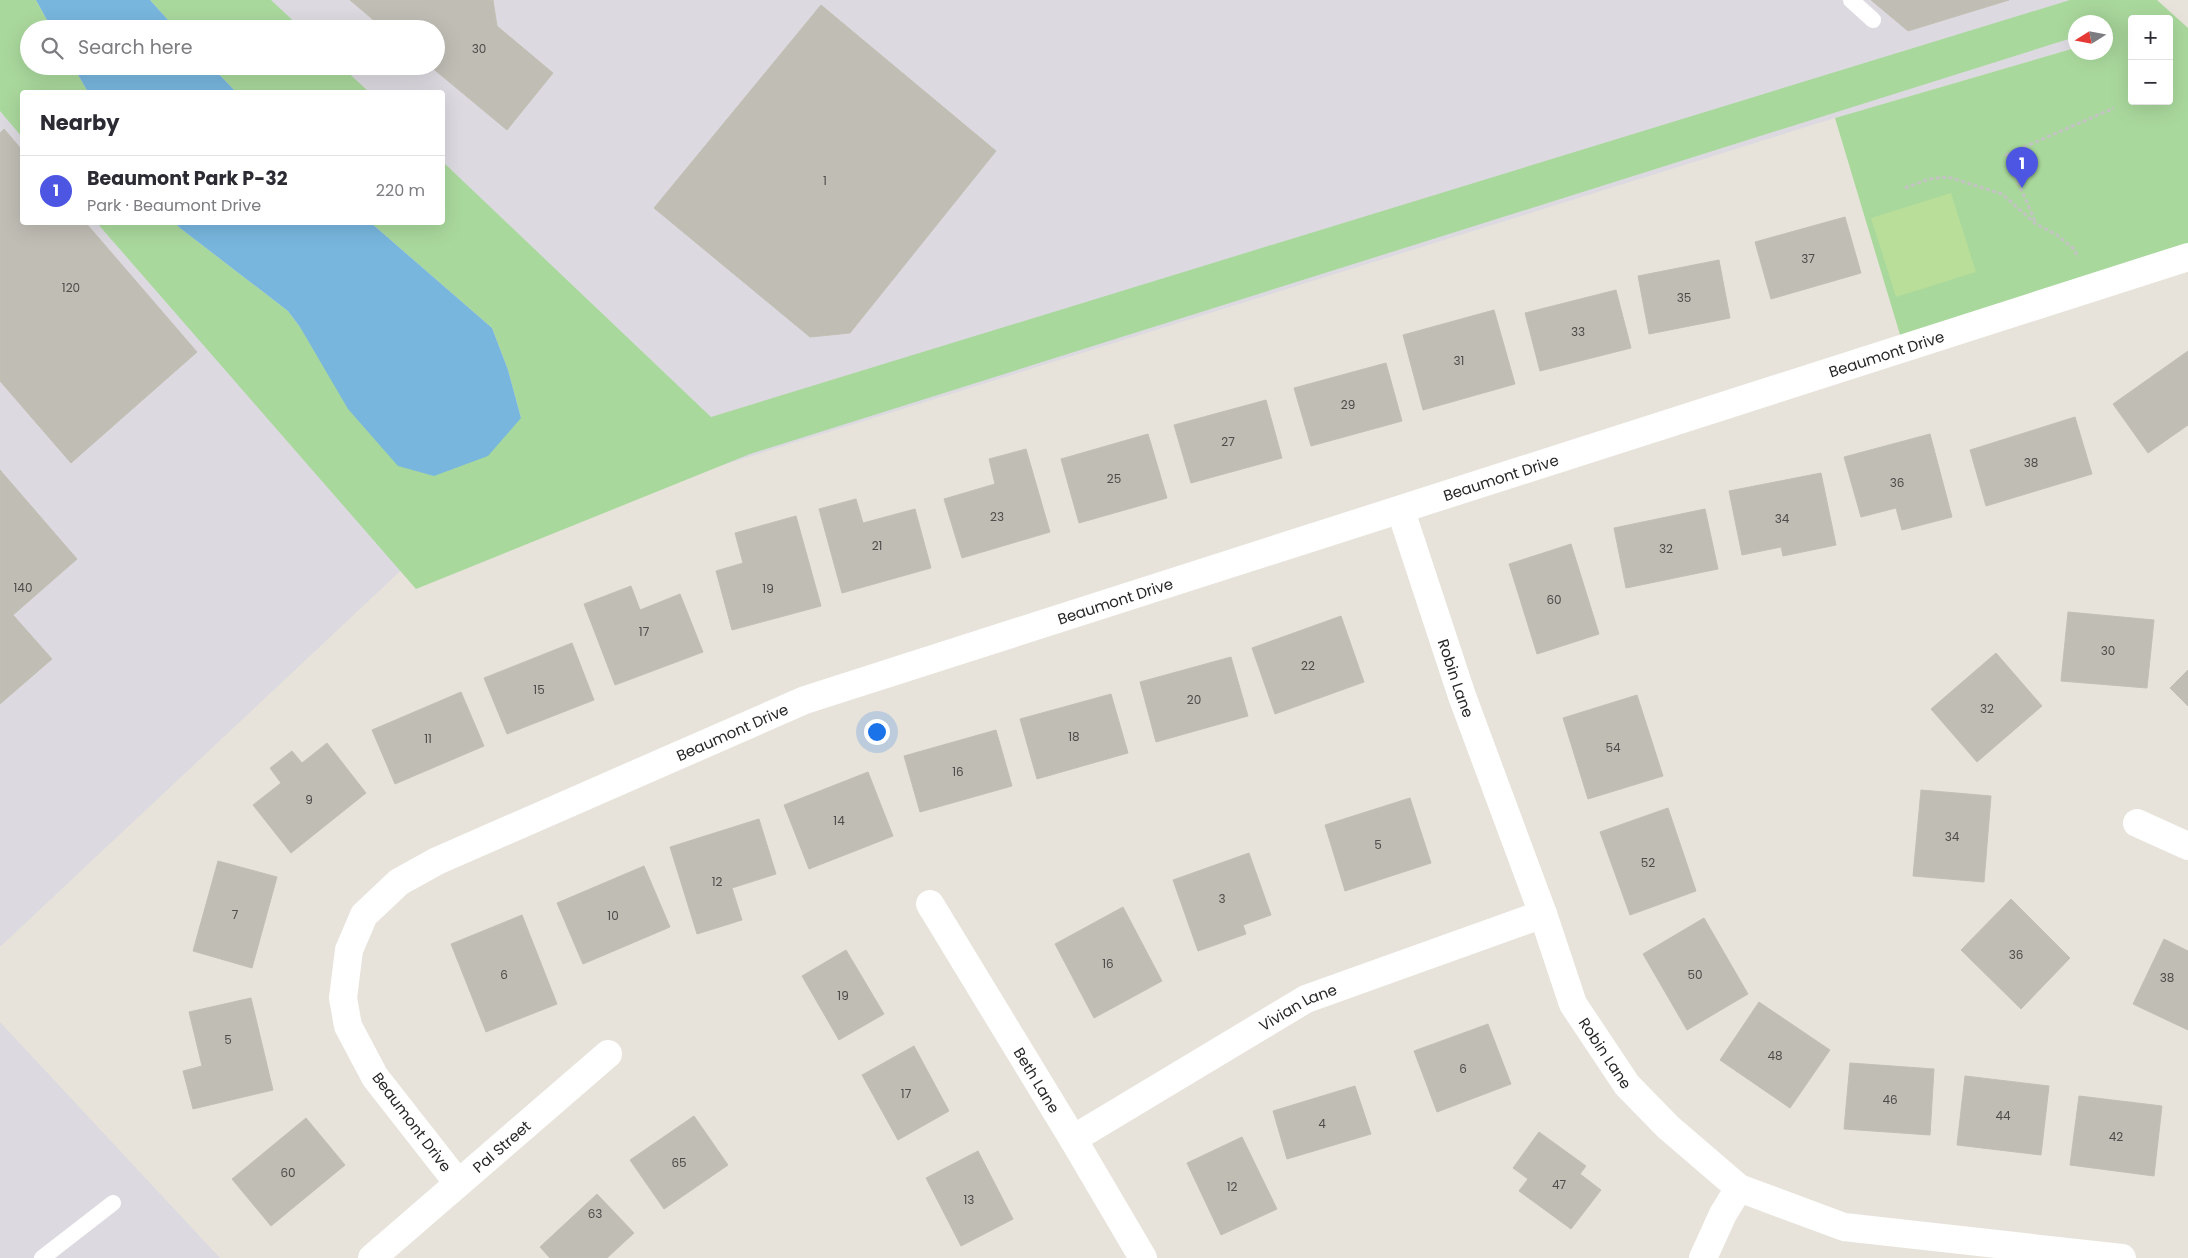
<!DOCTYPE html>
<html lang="en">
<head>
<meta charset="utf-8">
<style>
  body { margin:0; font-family:Poppins,sans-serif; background:#f2f2f3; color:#2b2b33 }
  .controls { position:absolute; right:15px; top:15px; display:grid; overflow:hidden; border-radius:5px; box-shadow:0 5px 20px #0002 }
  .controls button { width:45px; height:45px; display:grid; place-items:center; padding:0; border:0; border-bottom:1px solid #e1e1e2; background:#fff; color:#2b2b33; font:25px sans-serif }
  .compass { position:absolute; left:2068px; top:15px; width:45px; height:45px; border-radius:50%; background:#fff; box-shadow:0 5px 20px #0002; rotate:259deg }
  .you { position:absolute; left:876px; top:731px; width:18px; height:18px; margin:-12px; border:4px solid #fff; border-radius:50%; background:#1a73e8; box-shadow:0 0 0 8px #1a73e833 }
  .badge { display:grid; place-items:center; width:32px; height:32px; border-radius:50%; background:#4c56e2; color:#fff; font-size:16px; font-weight:700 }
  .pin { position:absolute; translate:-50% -41px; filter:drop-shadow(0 1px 2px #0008) }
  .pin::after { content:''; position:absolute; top:26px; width:18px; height:15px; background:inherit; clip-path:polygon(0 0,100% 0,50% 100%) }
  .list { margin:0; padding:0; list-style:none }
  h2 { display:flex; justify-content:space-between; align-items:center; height:65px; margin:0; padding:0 20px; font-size:21px }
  h2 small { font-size:16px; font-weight:400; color:#7c7c81 }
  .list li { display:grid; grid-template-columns:32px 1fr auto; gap:15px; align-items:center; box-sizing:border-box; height:70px; padding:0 20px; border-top:1px solid #e1e1e2 }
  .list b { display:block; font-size:19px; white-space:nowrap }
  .list p { margin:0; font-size:16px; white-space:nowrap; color:#7c7c81 }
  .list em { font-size:16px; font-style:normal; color:#7c7c81 }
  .icon { flex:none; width:28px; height:28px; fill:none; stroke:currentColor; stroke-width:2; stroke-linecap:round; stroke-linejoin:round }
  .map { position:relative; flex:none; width:2188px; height:1258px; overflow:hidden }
  .search { position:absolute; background:#fff; box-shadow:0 5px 20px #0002; left:20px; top:20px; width:425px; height:55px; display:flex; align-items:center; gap:12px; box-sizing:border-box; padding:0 18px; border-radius:28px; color:#7c7c81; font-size:19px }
  .panel { position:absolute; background:#fff; box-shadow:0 5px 20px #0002; left:20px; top:90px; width:425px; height:135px; border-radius:5px }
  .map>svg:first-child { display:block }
  .industrial { fill:#dcdae0; fill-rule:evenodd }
  .green { fill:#a9d89c; fill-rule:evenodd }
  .pitch { fill:#b8de99 }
  .water { fill:#78b6de }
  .building { fill:#c0bdb5; stroke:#c2bfb4 }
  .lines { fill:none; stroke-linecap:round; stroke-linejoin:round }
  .path { stroke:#c3c3c3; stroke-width:3; stroke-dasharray:4 2.5; stroke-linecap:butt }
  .lane { stroke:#fff; stroke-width:16 }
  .street { stroke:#fff; stroke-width:28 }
  .labels { text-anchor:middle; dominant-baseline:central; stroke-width:4.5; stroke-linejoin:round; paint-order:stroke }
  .number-label { font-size:12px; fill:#4d4c4a }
  .street-label { font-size:15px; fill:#272727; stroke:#fff }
</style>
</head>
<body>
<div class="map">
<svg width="2188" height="1258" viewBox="0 0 2188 1258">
  <rect width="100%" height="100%" fill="#e7e3da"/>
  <path class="industrial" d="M0,0H2123L2076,22L2075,48L1835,118L409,563L0,947ZM29,29H436V66H29ZM22,92H442V222H22Z
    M0,1022L220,1258H0Z"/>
  <path class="green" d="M0,0H36L52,29H29V66H73L88,92H22V137L0,111Z
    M150,0H271L302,29H176Z
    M2070,0H2157L2188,28V257L1904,348L1835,118L2075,48L2076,52H2106V22H2076L2075,37L750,454L416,589L97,223H175L180,228L288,311L300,327L521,418L508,370L492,328L371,223L442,222L443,162L711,417ZM2132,19H2169V101H2132Z
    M211,66H341L369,92H236Z"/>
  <path class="pitch" d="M1951,193L1976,272L1896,297L1871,218Z"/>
  <path class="water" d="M36,0H150L176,29H52Z
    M73,66H211L236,92H88Z
    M175,223H371L492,328L508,370L521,418L488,456L434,476L398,466L348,409L300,327L288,311L180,228Z"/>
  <path class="building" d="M350,0H493L497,26L553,73L507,130L430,66H436V29H384Z
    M1871,0H2009L1908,31Z
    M821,5L996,151L850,333L810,337L654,208Z
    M4,129L22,150V222H85L197,352L71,463L0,381V133Z
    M1845,217L1861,273L1771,299L1755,242Z
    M1719,260L1730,318L1649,334L1638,276Z
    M1616,290L1631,348L1540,371L1525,313Z
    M1494,310L1515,384L1423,410L1403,335Z
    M2188,351V425L2148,453L2113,404Z
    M1386,363L1402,421L1311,446L1294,388Z
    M1266,400L1282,458L1191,483L1174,425Z
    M2075,417L2092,474L1986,506L1970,450Z
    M1148,434L1167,498L1079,523L1061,459Z
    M1930,434L1952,517L1902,530L1896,508L1861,517L1844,457Z
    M1026,449L1050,532L962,558L944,499L995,484L989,459Z
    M0,470L77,559L13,615L52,659L0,704Z
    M1821,473L1836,545L1783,556L1781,547L1742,555L1729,491Z
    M856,499L863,523L915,509L931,568L842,593L819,509Z
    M1705,509L1718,569L1626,588L1614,528Z
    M796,516L821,606L732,630L716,571L743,563L735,533Z
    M1571,544L1599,634L1537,654L1509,564Z
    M631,586L640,610L680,594L703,652L615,685L584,604Z
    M2068,612L2154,620L2147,688L2061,681Z
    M1341,616L1364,682L1275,714L1252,648Z
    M572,643L594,700L507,734L484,678Z
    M1996,653L2042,706L1977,762L1931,709Z
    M1231,657L1248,716L1156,742L1140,682Z
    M2188,670V706L2170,688Z
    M461,692L484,746L395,784L372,730Z
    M1111,694L1128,753L1037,779L1020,719Z
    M1637,695L1663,776L1588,799L1563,718Z
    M996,730L1012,786L920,812L904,756Z
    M327,743L366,793L291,853L253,805L281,783L270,768L292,751L302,763Z
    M868,772L893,836L809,869L784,805Z
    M1921,790L1991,796L1984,882L1913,876Z
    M1410,798L1431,863L1345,891L1325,825Z
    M1668,808L1696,891L1630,915L1600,832Z
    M759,819L776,874L732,888L742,920L697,934L670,847Z
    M1249,853L1271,915L1243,925L1246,934L1198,951L1173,880Z
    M218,861L277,877L252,968L193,951Z
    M644,866L670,927L583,964L557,903Z
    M2011,899L2070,958L2021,1009L1961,950Z
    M1123,907L1162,981L1094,1018L1055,944Z
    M522,915L557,1004L486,1032L451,944Z
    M1704,918L1748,994L1687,1030L1643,954Z
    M2164,939L2188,951V1030L2133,1004Z
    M846,950L884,1014L839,1040L802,976Z
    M251,998L273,1090L193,1109L183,1071L202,1066L189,1012Z
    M1759,1002L1830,1050L1790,1108L1720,1060Z
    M1488,1024L1511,1084L1437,1112L1414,1051Z
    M914,1046L949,1111L898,1140L862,1075Z
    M1850,1063L1934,1069L1930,1135L1844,1129Z
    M1965,1076L2049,1086L2041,1155L1957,1145Z
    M1355,1086L1371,1134L1287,1159L1273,1111Z
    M2079,1096L2162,1106L2154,1176L2070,1165Z
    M694,1116L728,1165L664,1209L630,1160Z
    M306,1118L345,1165L271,1226L232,1179Z
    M1539,1132L1586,1166L1580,1174L1601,1190L1571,1229L1519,1191L1528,1179L1513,1168Z
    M1242,1137L1277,1209L1221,1235L1187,1163Z
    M978,1151L1013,1219L961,1246L926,1178Z
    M597,1194L634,1233L607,1258H550L540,1247Z"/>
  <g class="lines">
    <path class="path" d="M1905,188L1929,179L1948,177L2002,194L2036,224L2057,235L2074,249L2078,258
      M2035,221L2006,155L2114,108"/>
    <path class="lane" d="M1851,0L1873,20
      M42,1258L113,1203"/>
    <g class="street">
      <path id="s1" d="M1401,511L1462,696L1543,914L1573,1004L1627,1085L1668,1127L1739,1188L1844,1227L2122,1258"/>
      <path d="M2137,823L2188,846"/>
      <path id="s2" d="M930,904L1073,1139L1143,1258"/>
      <path id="s3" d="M1073,1139L1306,999L1543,914"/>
      <path id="s4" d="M458,1183L375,1077L348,1026L343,998L349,950L364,915L399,882L437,861L805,700L2188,257"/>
      <path id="s5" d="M372,1258L608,1054"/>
      <path d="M1703,1258L1723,1214L1739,1188"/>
    </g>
  </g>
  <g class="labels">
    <g class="number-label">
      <text x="479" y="48">30</text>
      <text x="825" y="180">1</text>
      <text x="1808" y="258">37</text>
      <text x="71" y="287">120</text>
      <text x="1684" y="297">35</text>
      <text x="1578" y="331">33</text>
      <text x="1459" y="360">31</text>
      <text x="1348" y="404">29</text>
      <text x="1228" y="441">27</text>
      <text x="2031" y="462">38</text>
      <text x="1114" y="478">25</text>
      <text x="1897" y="482">36</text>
      <text x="997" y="516">23</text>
      <text x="1782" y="518">34</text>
      <text x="877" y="545">21</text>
      <text x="1666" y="548">32</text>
      <text x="23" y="587">140</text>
      <text x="768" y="588">19</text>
      <text x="1554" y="599">60</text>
      <text x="644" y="631">17</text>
      <text x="2108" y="650">30</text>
      <text x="1308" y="665">22</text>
      <text x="539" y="689">15</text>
      <text x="1194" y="699">20</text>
      <text x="1987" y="708">32</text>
      <text x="1074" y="736">18</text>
      <text x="428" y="738">11</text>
      <text x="1613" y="747">54</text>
      <text x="958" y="771">16</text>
      <text x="309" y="799">9</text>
      <text x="839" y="820">14</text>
      <text x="1952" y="836">34</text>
      <text x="1378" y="844">5</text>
      <text x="1648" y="862">52</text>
      <text x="717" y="881">12</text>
      <text x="1222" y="898">3</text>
      <text x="235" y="914">7</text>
      <text x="613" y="915">10</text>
      <text x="2016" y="954">36</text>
      <text x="1108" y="963">16</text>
      <text x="504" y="974">6</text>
      <text x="1695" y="974">50</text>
      <text x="2167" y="977">38</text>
      <text x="843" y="995">19</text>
      <text x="228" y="1039">5</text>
      <text x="1775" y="1055">48</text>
      <text x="1463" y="1068">6</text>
      <text x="906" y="1093">17</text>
      <text x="1890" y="1099">46</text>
      <text x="2003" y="1115">44</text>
      <text x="1322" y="1123">4</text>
      <text x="2116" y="1136">42</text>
      <text x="679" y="1162">65</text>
      <text x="288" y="1172">60</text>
      <text x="1559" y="1184">47</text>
      <text x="1232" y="1186">12</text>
      <text x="969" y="1199">13</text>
      <text x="595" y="1213">63</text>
    </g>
    <g class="street-label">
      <text stroke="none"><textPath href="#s4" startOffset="1936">Beaumont Drive</textPath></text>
      <text stroke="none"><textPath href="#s4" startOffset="1531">Beaumont Drive</textPath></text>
      <text stroke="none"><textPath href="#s4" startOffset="1126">Beaumont Drive</textPath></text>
      <text stroke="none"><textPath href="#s1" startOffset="176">Robin Lane</textPath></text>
      <text stroke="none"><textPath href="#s4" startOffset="721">Beaumont Drive</textPath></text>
      <text stroke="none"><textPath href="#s3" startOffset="261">Vivian Lane</textPath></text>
      <text stroke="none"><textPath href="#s1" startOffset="581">Robin Lane</textPath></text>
      <text stroke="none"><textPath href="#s2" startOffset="206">Beth Lane</textPath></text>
      <text transform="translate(412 1122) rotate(53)">Beaumont Drive</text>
      <text stroke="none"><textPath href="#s5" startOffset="171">Pal Street</textPath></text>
    </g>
  </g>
</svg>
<div class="controls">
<button>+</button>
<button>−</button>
</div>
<svg class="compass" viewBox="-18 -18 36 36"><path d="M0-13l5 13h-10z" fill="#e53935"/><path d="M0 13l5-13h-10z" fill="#7c7c81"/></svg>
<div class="you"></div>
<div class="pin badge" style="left:2022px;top:188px">1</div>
<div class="search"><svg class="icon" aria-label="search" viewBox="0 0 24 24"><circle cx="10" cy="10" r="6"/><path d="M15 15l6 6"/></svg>Search here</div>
<section class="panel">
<h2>Nearby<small></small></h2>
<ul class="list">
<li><span class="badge">1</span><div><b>Beaumont Park P-32</b><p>Park · Beaumont Drive</p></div><em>220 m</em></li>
</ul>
</section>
</div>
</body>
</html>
